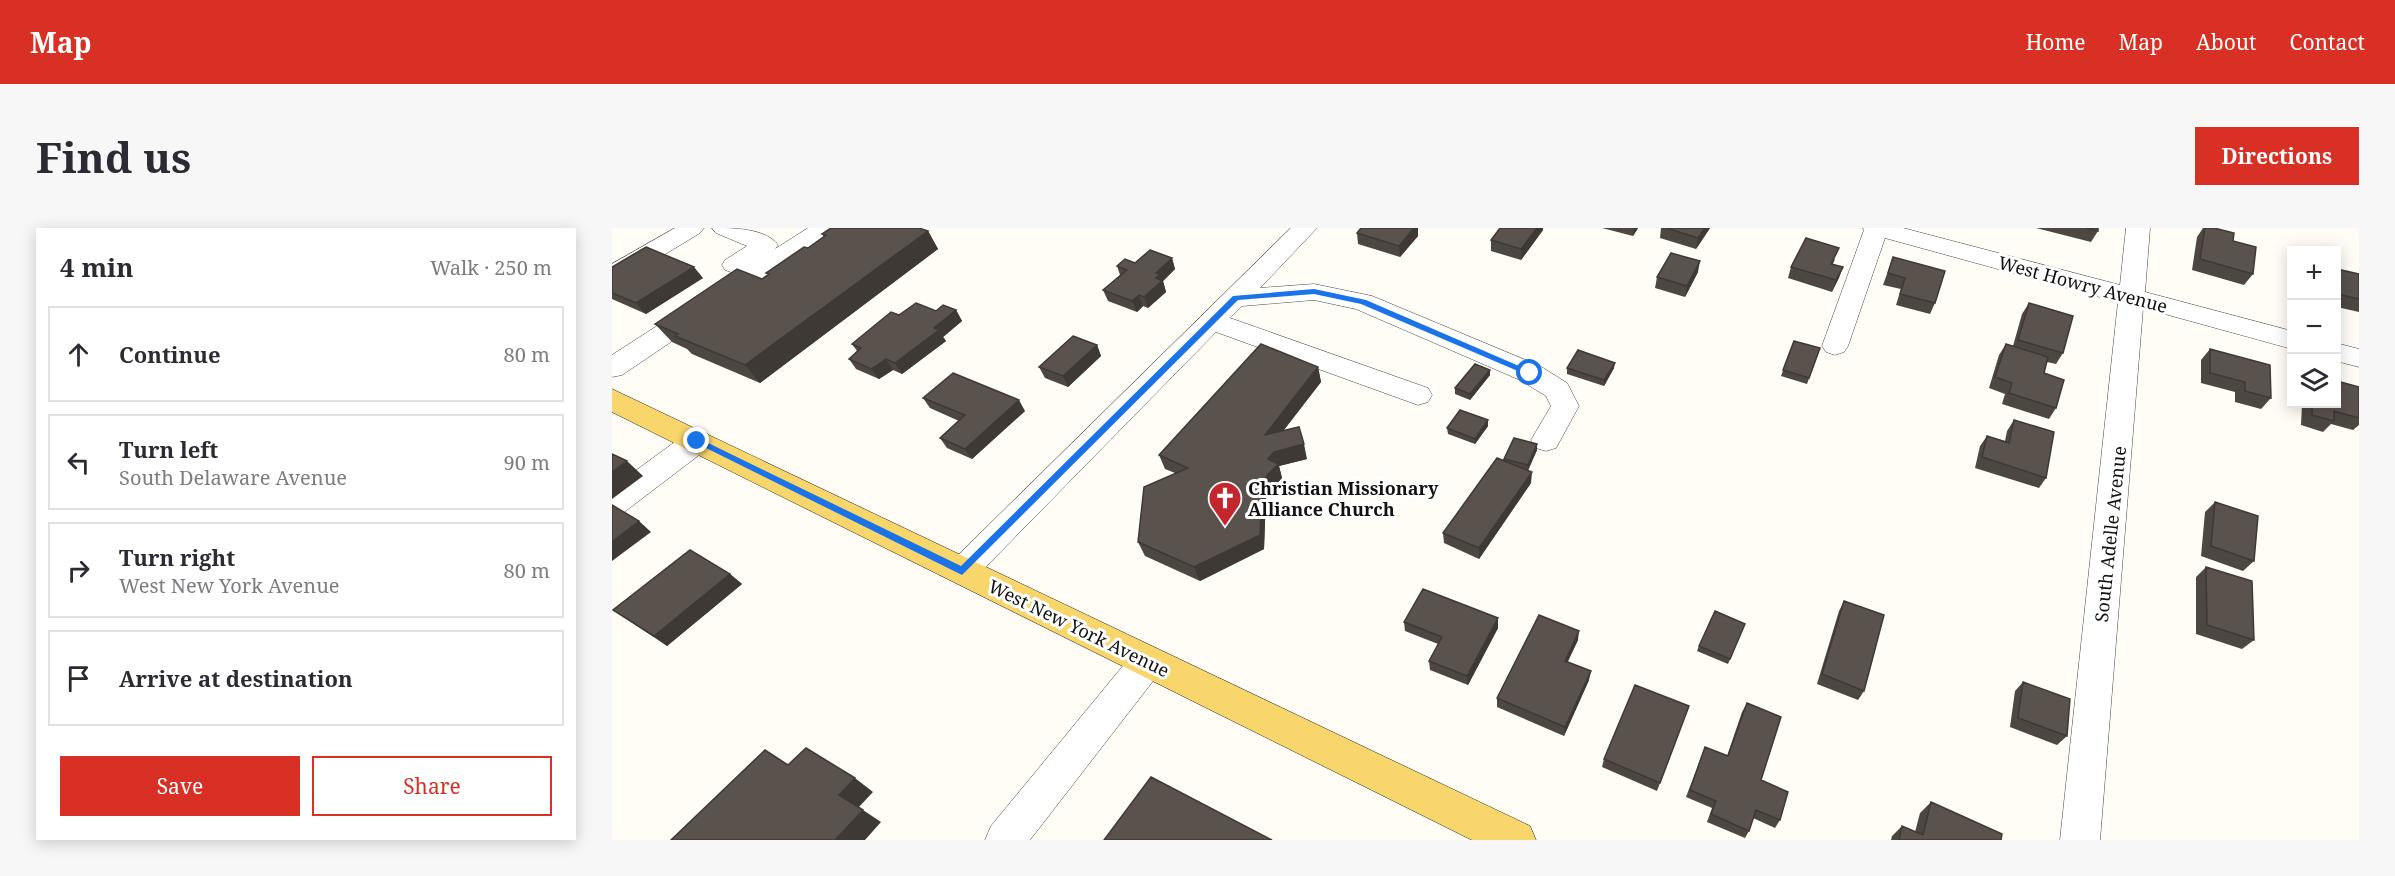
<!DOCTYPE html>
<html lang="en">
<head>
<meta charset="utf-8">
<style>
  body { margin:0; font-family:"Noto Serif",serif; background:#f7f7f7; color:#2b2b33 }
  .controls { position:absolute; right:18px; top:18px; display:grid; overflow:hidden; border-radius:0px; box-shadow:0 3px 15px #0003 }
  .controls button { width:54px; height:54px; display:grid; place-items:center; padding:0; border:0; border-bottom:2px solid #e1e1e2; background:#fff; color:#2b2b33; font:30px sans-serif }
  .stop { position:absolute; width:18px; height:18px; margin:-14px; border:4px solid #1a73e8; border-radius:50%; background:#fff }
  .stop.end { background:#1a73e8; border-color:#fff; box-shadow:0 2px 6px #0008 }
  .list { margin:0; padding:0; list-style:none }
  h2 { display:flex; justify-content:space-between; align-items:center; height:78px; margin:0; padding:0 24px; font-size:26px }
  h2 small { font-size:20px; font-weight:400; color:#7c7c81 }
  .list li { display:grid; grid-template-columns:39px 1fr auto; gap:18px; align-items:center; box-sizing:border-box; height:96px; margin:0 12px 12px; padding:0 12px; border:2px solid #e1e1e2; border-radius:0px }
  .list b { display:block; font-size:22px; white-space:nowrap }
  .list p { margin:0; font-size:20px; white-space:nowrap; color:#7c7c81 }
  .list em { font-size:20px; font-style:normal; color:#7c7c81 }
  .actions { display:flex; gap:12px; padding:18px 24px }
  .actions a { flex:1; padding:14px 0; border:2px solid #d93025; border-radius:0px; text-align:center; font-size:21px; color:#d93025 }
  .actions .main { background:#d93025; color:#fff }
  .icon { flex:none; width:33px; height:33px; fill:none; stroke:currentColor; stroke-width:2; stroke-linecap:round; stroke-linejoin:round }
  .map { position:relative; flex:none; width:1747px; height:612px; overflow:hidden; border-radius:0px }
  header { display:flex; align-items:center; gap:36px; box-sizing:border-box; height:84px; padding:0 30px; background:#d93025; color:#fff }
  header strong { font-size:28px }
  nav { display:flex; gap:33px; margin-inline-start:auto; font-size:21px }
  .intro { display:flex; align-items:center; justify-content:space-between; box-sizing:border-box; height:144px; padding:0 36px }
  h1 { margin:0; font-size:42px }
  .button { padding:15px 27px; border-radius:0px; background:#d93025; color:#fff; font-size:21px; font-weight:700 }
  main { display:flex; gap:36px; padding:0 36px }
  aside { flex:1; background:#fff; border-radius:0px; box-shadow:0 3px 15px #0003 }
  .map>svg:first-child { display:block }
  .lines { fill:none; stroke-linecap:round; stroke-linejoin:round }
  .minor-casing { stroke:#444; stroke-width:1 }
  .major-casing { stroke:#222; stroke-width:1 }
  .minor { fill:#fff; fill-rule:evenodd }
  .major { fill:#f9d66b; fill-rule:evenodd }
  .wall { fill:#4d4742 }
  .shaded-wall { fill:#3f3936 }
  .building { fill:#5a524d; stroke:#3f3936; stroke-width:1.5 }
  .route { fill:#1a73e8 }
  .labels { text-anchor:middle; dominant-baseline:central; stroke-width:6; stroke-linejoin:round; paint-order:stroke }
  .street-label { font-size:18px; fill:#111; stroke:#fff }
  .poi-label { font-size:18px; font-weight:bold; fill:#111; stroke:#fff; text-anchor:start }
</style>
</head>
<body>
<header>
<strong>Map</strong>
<nav><a>Home</a><a>Map</a><a>About</a><a>Contact</a></nav>
</header>
<div class="intro"><h1>Find us</h1><a class="button">Directions</a></div>
<main>
<aside>
<h2>4 min<small>Walk · 250 m</small></h2>
<ul class="list">
<li><svg class="icon" aria-label="ahead" viewBox="0 0 24 24"><path d="M12 20V5M6 11l6-6 6 6"/></svg><div><b>Continue</b></div><em>80 m</em></li>
<li><svg class="icon" aria-label="left" viewBox="0 0 24 24"><path d="M17 20v-9H6M10 6l-5 5 5 5"/></svg><div><b>Turn left</b><p>South Delaware Avenue</p></div><em>90 m</em></li>
<li><svg class="icon" aria-label="right" viewBox="0 0 24 24"><path d="M7 20v-9h11M14 6l5 5-5 5"/></svg><div><b>Turn right</b><p>West New York Avenue</p></div><em>80 m</em></li>
<li><svg class="icon" aria-label="arrive" viewBox="0 0 24 24"><path d="M6 21V4h12l-3 4 3 4H6"/></svg><div><b>Arrive at destination</b></div></li>
</ul>
<div class="actions"><a class="main">Save</a><a>Share</a></div>
</aside>
<div class="map">
<svg width="1747" height="612" viewBox="0 0 1747 612">
  <rect width="100%" height="100%" fill="#fffdf5"/>
  <g class="lines">
    <g class="minor-casing">
      <path id="minor" d="M63,0H92L88,5L9,53L0,55V36Z
        M100,0C120,0 154,0 166,17L163,21L196,0H224L220,5L10,147L0,149V127L130,43L122,45L113,42L110,37L113,32L135,18L104,5Z
        M679,0H705L648,60L702,56L760,68L928,138L955,155L967,178L944,220L934,223L924,220L919,212L939,178L934,168L908,152L744,81L702,72L630,78L618,90L816,160L820,167L816,174L806,177L604,104L361,352L350,356L339,352L334,343L339,334Z
        M1251,0H1291L1508,57L1514,0H1538L1533,64L1680,103V121L1531,80L1488,612H1448L1506,74L1273,10L1236,118L1232,124L1223,127L1214,124L1210,118L1252,2Z
        M1724,115L1747,121V139L1724,133Z
        M85,202L95,205L100,213L95,221L11,285L0,289V260L75,205Z
        M536,418L548,422L553,433L548,444L418,612H373L379,598L524,422Z"/>
    </g>
    <g class="major-casing">
      <path id="major" d="M0,161L918,598L924,612H860L0,184Z"/>
    </g>
    <use href="#minor" class="minor"/>
    <use href="#major" class="major"/>
  </g>
  <path class="wall" d="M749,0H806V8L788,29L746,16L745,5Z
    M888,0H931V2L909,32L879,23V12Z
    M990,0H1026L1021,8Z
    M1049,0H1098L1084,21L1048,10Z
    M1424,0H1486V3L1479,14Z
    M1591,0H1602L1621,13L1641,46L1632,57L1580,42L1585,9Z
    M316,3L326,21L148,155L80,126L75,121L60,114L43,96L150,51L156,47L154,45L196,20L212,9L210,6Z
    M1281,29L1323,75L1318,86L1284,77L1289,61L1271,57Z
    M560,30L563,41L551,53L554,64L536,80L531,78L525,84L496,73L491,62L508,47L505,38Z
    M1223,31L1221,36L1231,39L1220,64L1176,50L1179,39Z
    M1680,38V68H1678L1675,43Z
    M0,39L91,50L34,86L0,71Z
    M1725,41L1747,46V84L1725,79Z
    M1086,44L1073,69L1043,60L1045,49Z
    M1417,75L1451,125L1444,136L1435,134L1432,145L1444,180L1437,191L1390,176L1393,166L1377,160L1387,127L1394,116L1401,118L1410,86Z
    M344,82L350,93L331,109L334,113L290,146L281,142L267,151L244,141L237,131L245,123L240,116L287,87L324,83Z
    M1182,113L1208,120L1195,156L1169,148Z
    M485,117L489,128L456,159L433,150L427,139Z
    M1598,121L1659,170L1649,181L1623,174V164L1589,155V132Z
    M706,139L709,154L672,202L695,231L667,238L670,250L654,267L652,321L588,353L533,328L526,314L563,245L553,241L547,227Z
    M955,140H1002L992,158L955,146Z
    M878,142V147L858,172L843,166V160Z
    M1747,159V197L1741,202L1719,196L1711,204L1689,197L1690,176H1725Z
    M311,170L413,183L360,231L335,220L328,210L347,193L318,180Z
    M1402,192L1434,250L1427,260L1363,240L1368,218L1375,208L1393,213L1395,203Z
    M876,198L863,216L836,206L835,200Z
    M925,222L916,243L919,255L867,331L832,315L831,305L892,233V231Z
    M1603,274L1642,333L1631,343L1589,328L1593,284Z
    M1594,339L1642,412L1630,421L1584,406V349Z
    M118,346L130,356L55,418L1,382Z
    M1232,373L1252,463L1246,472L1205,456L1227,383Z
    M792,394L886,400L856,457L818,442L817,433L826,416L793,403Z
    M1133,396L1116,436L1085,423L1087,418Z
    M966,412L955,434L977,452L952,508L885,479V470Z
    M1411,454L1455,508L1445,517L1398,499L1403,463Z
    M1135,475L1149,552L1168,592L1163,600L1141,590L1137,603L1133,610L1095,594L1100,580L1074,569L1093,519L1115,528L1130,484Z
    M1077,478L1045,563L990,539L992,531Z
    M1319,574L1389,612H1279L1280,608L1290,598L1303,604L1308,585Z"/>
  <path class="shaded-wall" d="M802,0H806V8L788,29L787,18Z
    M925,0H931V2L909,32V21Z
    M1022,0H1026L1021,8Z
    M1093,0H1098L1084,21L1086,10Z
    M316,3L326,21L148,155L133,137Z
    M560,30L563,41L551,53L554,64L536,80L532,69L544,45Z
    M1088,33L1086,44L1073,69L1075,58Z
    M82,39L91,50L34,86L24,75Z
    M1231,39L1227,50L1220,64L1224,52Z
    M527,67L531,78L525,84L520,73Z
    M344,82L350,93L331,109L334,113L290,146L283,135L322,100Z
    M485,117L489,128L456,159L451,148Z
    M274,131L281,142L267,151L259,141Z
    M1003,135L1002,140L992,158V152Z
    M706,139L709,154L657,221L653,207Z
    M878,142V147L858,172V166Z
    M407,172L413,183L360,231L353,221Z
    M876,192V198L863,216V211Z
    M692,216L695,231L667,238L670,250L654,267L652,321L588,353L582,339L650,253L656,231L662,224Z
    M925,216V222L915,243L916,237Z
    M15,233L31,248L0,271V244Z
    M920,244L919,255L867,331V320Z
    M27,293L39,304L0,333V314Z
    M118,346L130,356L55,418L42,408Z
    M886,390V400L856,457L855,448Z
    M967,403L966,412L952,442L953,433Z
    M979,443L977,452L952,508L953,499Z
    M243,550L261,564L246,580L227,567Z
    M251,582L269,594L253,612H223Z"/>
  <path class="building" d="M219,0H307L316,3L133,137L63,108L66,106L43,96L125,41L150,51L157,46L154,45L192,19L196,20L214,7L210,6Z
    M749,0H802L787,18L745,5Z
    M888,0H925L909,21L879,12Z
    M1054,0H1093L1086,10Z
    M1474,0H1486V3Z
    M1593,0H1602L1622,5L1621,13L1644,19L1641,46L1588,31Z
    M1194,10L1227,20L1219,36L1231,39L1224,52L1179,39Z
    M34,19L82,39L24,75L0,65V39Z
    M538,22L560,30L544,45L548,46L544,50L550,53L532,69L527,67L520,73L491,62L515,42L505,38L513,31L523,35Z
    M1059,25L1088,33L1075,58L1045,49Z
    M1281,29L1333,43L1323,75L1288,66L1293,50L1276,45Z
    M1725,41L1747,46V71L1725,66Z
    M304,75L324,83L331,77L344,82L322,100L327,102L283,135L274,131L259,141L237,131L249,120L240,116L279,84L287,87Z
    M1417,75L1461,88L1451,125L1406,112Z
    M461,108L485,117L451,148L427,139Z
    M1182,113L1208,120L1197,150L1171,142Z
    M649,116L706,139L653,207L687,199L692,216L662,224L656,231L666,236L650,253L648,307L582,339L526,314L532,259L576,240L547,227Z
    M1394,116L1436,129L1432,145L1452,152L1444,180L1397,165L1400,155L1383,149Z
    M1598,121L1658,137L1659,170L1633,163V154L1598,145Z
    M966,122L1003,135L992,152L955,140Z
    M863,136L878,142L858,166L843,160Z
    M341,145L407,172L353,221L328,210L353,187L311,170Z
    M1725,153L1747,159V190L1722,183V193L1700,187V176H1725Z
    M848,182L876,192L863,211L835,200Z
    M1402,192L1442,204L1434,250L1370,229L1375,208L1397,215Z
    M902,210L925,216L916,237L892,231Z
    M0,226L15,233L0,244Z
    M885,230L920,244L867,320L831,305Z
    M1603,274L1646,288L1642,333L1599,318Z
    M0,277L27,293L0,314Z
    M78,322L118,346L42,408L1,382Z
    M1594,339L1640,353L1642,412L1595,397Z
    M811,361L886,390L855,448L817,433L830,409L792,394Z
    M1232,373L1272,387L1252,463L1210,446Z
    M1103,383L1133,396L1118,431L1087,418Z
    M927,387L967,403L953,433L979,443L953,499L885,470Z
    M1411,454L1458,471L1455,508L1406,490Z
    M1023,457L1077,478L1048,555L992,531Z
    M1135,475L1169,489L1149,552L1176,564L1168,592L1144,582L1137,603L1099,586L1104,573L1078,562L1093,519L1116,528Z
    M194,520L243,550L227,567L251,582L223,612H59L153,522L176,537Z
    M539,549L660,612H492Z
    M1319,574L1390,606L1389,612H1287L1290,598L1311,607Z"/>
  <path class="route" d="M702,61L754,72L923,145L915,147L749,76L702,66L626,72L350,347L80,213L85,210L88,211L349,338L621,68Z"/>
  <defs>
    <g id="church-pin" transform="scale(1.725)"><path d="M0 17L-7.5 6A9.5 9.5 0 1 1 7.5 6Z" fill="#c4262e" stroke="#fff"/><path d="M-1.2-6h2.4v3.5h3.3v2.4h-3.3V6h-2.4V-.1h-3.3v-2.4h3.3Z" fill="#fff"/></g>
  </defs>
  <g fill-rule="evenodd">
    <use href="#church-pin" x="613" y="270"/>
  </g>
  <g class="labels">
    <g class="street-label">
      <text transform="translate(1471 56) rotate(15)">West Howry Avenue</text>
      <text transform="translate(1498 306) rotate(-84)">South Adelle Avenue</text>
      <text transform="translate(467 400) rotate(26)">West New York Avenue</text>
    </g>
    <g class="poi-label">
      <text x="636" y="260">Christian Missionary<tspan x="636" dy="21">Alliance Church</tspan></text>
    </g>
  </g>
</svg>
<div class="controls">
<button>+</button>
<button>−</button>
<button><svg class="icon" aria-label="layers" viewBox="0 0 24 24"><path d="M12 4l9 5-9 5-9-5zM3 14l9 5 9-5"/></svg></button>
</div>
<div class="stop" style="left:918px;top:145px"></div>
<div class="stop end" style="left:85px;top:213px"></div>
</div>
</main>
</body>
</html>
